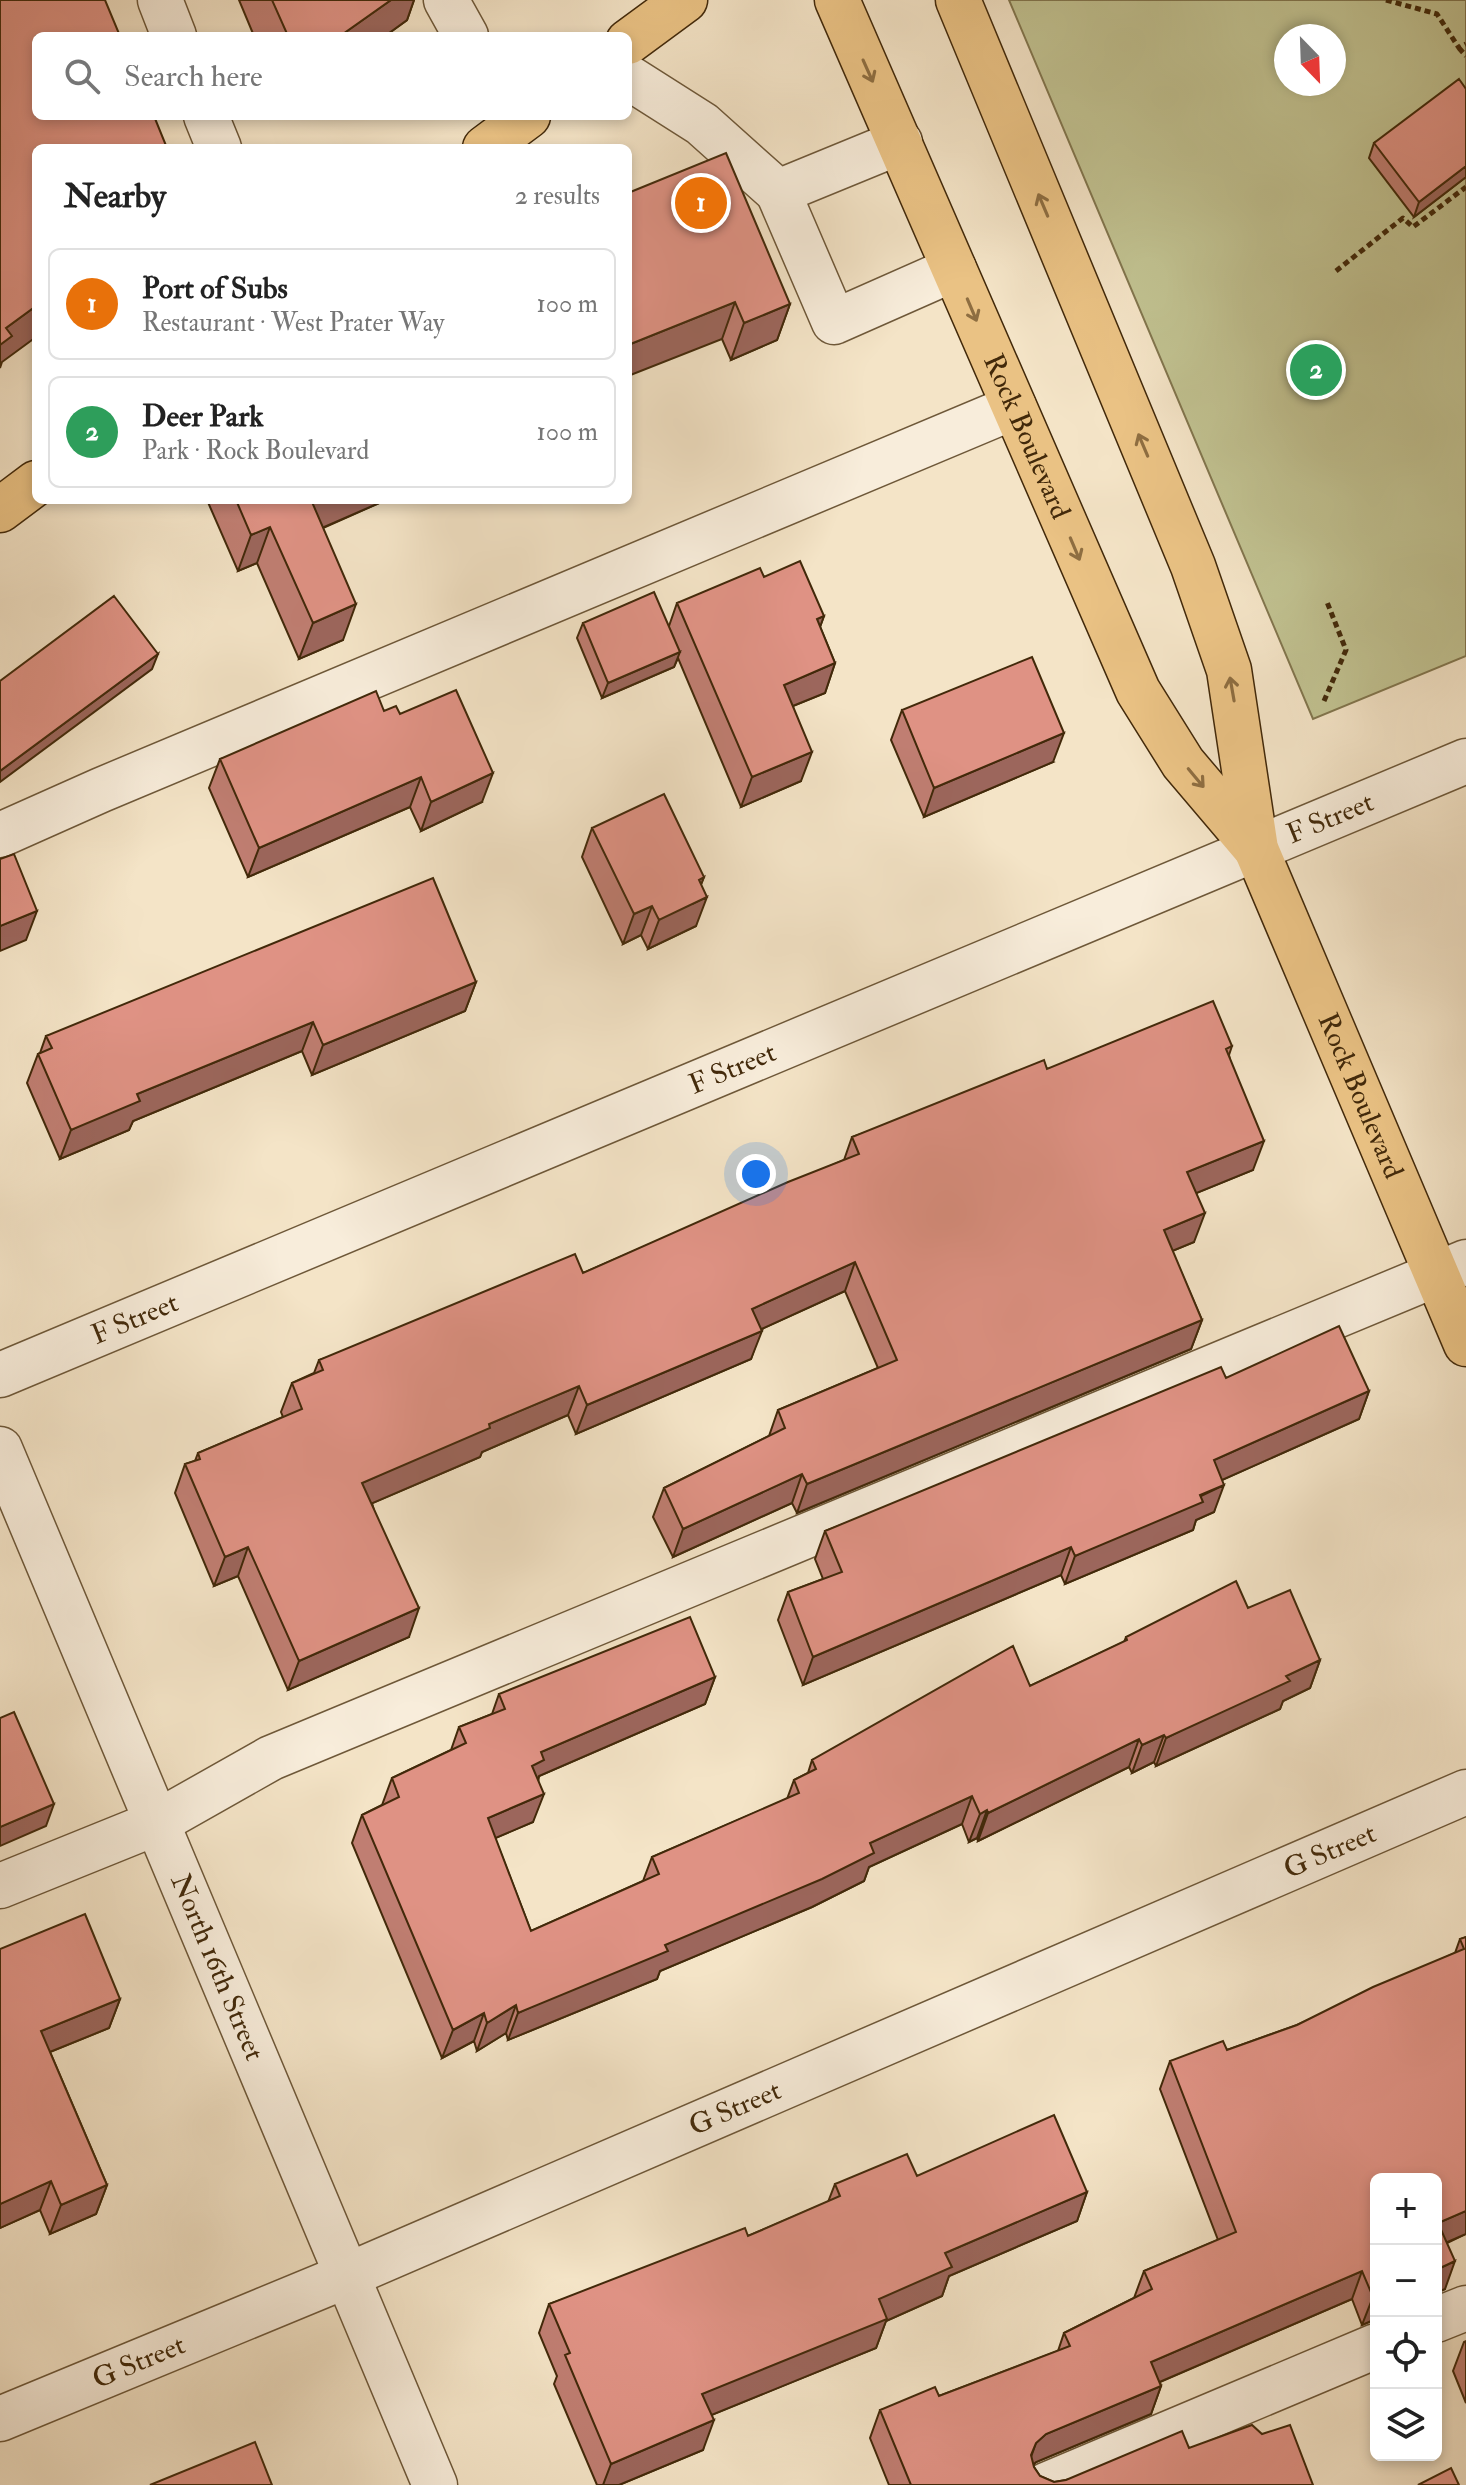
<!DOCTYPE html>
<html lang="en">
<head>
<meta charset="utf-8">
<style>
  body { margin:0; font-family:"IM FELL Double Pica",serif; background:#f6f6f6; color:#222 }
  .controls { position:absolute; right:24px; bottom:24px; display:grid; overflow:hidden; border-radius:12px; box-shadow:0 4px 12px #0003 }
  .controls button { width:72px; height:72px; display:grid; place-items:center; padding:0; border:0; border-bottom:2px solid #e0e0e0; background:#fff; color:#222; font:40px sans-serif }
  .compass { position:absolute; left:1274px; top:24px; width:72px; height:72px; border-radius:50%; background:#fff; box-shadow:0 4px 12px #0003; rotate:157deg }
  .you { position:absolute; left:756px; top:1174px; width:28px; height:28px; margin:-20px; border:6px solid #fff; border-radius:50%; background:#1a73e8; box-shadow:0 0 0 12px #1a73e833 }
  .badge { display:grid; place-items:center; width:52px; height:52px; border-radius:50%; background:#7c3aed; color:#fff; font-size:26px; font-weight:700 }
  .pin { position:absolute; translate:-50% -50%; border:4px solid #fff; box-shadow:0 2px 8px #0006 }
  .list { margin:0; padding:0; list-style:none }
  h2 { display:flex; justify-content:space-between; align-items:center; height:104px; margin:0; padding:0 32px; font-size:34px }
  h2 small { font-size:26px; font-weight:400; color:#767676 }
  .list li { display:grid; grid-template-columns:52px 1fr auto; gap:24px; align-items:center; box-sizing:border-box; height:112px; margin:0 16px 16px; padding:0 16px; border:2px solid #e0e0e0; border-radius:12px }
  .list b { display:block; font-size:30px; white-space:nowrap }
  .list p { margin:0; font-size:26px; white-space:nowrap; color:#767676 }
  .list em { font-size:26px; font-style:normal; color:#767676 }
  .icon { flex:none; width:44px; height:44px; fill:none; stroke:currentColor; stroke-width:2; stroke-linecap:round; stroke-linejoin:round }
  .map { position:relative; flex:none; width:1466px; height:2485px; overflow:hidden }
  .search { position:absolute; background:#fff; box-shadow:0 4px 12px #0003; left:32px; top:32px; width:600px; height:88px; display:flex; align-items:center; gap:20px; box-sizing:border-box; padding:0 28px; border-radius:12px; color:#767676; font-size:30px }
  .panel { position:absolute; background:#fff; box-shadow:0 4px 12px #0003; left:32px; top:144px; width:600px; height:360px; border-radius:12px }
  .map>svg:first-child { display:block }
  .green { fill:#c1c291; stroke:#82764e; stroke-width:2; fill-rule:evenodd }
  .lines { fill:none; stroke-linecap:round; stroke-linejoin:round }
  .minor-casing { stroke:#6e5839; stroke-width:47 }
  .major-casing { stroke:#42290a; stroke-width:47 }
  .path { stroke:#42290a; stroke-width:5; stroke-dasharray:6 4; stroke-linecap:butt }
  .minor { stroke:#f8eddb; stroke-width:44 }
  .major { stroke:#eac284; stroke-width:44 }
  .wall { fill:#c07e72; stroke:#42290a; stroke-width:2 }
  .shaded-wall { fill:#9c665c; stroke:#42290a; stroke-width:2 }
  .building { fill:#df9284; stroke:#42290a; stroke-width:2 }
  .oneway { stroke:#8e6e41 }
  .labels { text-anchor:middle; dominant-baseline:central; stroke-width:7; stroke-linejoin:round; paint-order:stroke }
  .street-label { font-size:28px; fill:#42290a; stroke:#f8eddb }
</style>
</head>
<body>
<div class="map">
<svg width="1466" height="2485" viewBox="0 0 1466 2485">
  <rect width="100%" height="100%" fill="#f4e4c7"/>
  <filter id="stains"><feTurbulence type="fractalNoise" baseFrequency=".0025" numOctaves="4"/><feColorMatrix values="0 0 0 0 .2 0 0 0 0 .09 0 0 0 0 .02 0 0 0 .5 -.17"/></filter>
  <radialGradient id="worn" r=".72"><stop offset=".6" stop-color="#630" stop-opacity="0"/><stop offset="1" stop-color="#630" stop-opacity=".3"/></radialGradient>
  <path class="green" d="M1009,0H1466V656L1313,719ZM1286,36H1334V84H1286Z"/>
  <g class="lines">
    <g class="minor-casing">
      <g id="minor">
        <path d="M160,0L174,36"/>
        <path d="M446,0L466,36"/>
        <path d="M628,77L702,124L778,192L900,142"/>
        <path d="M206,116L219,148"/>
        <path d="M778,192L834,322L954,269"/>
        <path d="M0,835L101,790L1014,407"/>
        <path id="s1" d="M0,1375L1466,761"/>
        <path id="s2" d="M0,1449L435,2485"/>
        <path d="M0,1886L156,1823L271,1758L1466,1262"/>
        <path d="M1436,2320L1466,2308"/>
        <path id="s3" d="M0,2419L346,2276L1466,1792"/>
        <path d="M1046,2485L1376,2346"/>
      </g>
    </g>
    <g class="major-casing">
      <g id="major">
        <path id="s4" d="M837,0L1138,691L1183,763L1256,849"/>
        <path id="s5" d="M958,0L1193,566L1229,670L1256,849L1466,1344"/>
        <path d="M628,42L685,0"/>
        <path d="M485,148L528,116"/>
        <path d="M0,510L36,483"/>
      </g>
    </g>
    <path class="path" d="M1386,0L1437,14L1459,48L1466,44
      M1459,48L1466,56
      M1336,271L1403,218L1413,227L1466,187
      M1324,701L1346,650L1327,602"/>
    <use href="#minor" class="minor"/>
    <use href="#major" class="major"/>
  </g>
  <path class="wall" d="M239,0H414L407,20L385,36H254Z
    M1466,89V177L1414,217L1369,158L1374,143Z
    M628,193L790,304L777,340L731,360L722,339Z
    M207,500H386L323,528L343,640L299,659L257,563L238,571Z
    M764,577L824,616L820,627L835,663L825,693L793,706L801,781L741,807L678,658L674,667L602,698L577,638L583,623L669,626L677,603Z
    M902,710L1053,762L924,817L891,740Z
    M384,711L400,714L482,802L421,831L410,807L248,877L209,788L220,759Z
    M592,828L704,877L701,884L696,926L648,949L641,935L623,944L582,857Z
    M476,982L465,1011L312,1075L302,1051L133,1121L129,1130L60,1159L27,1083L38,1054L40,1053L46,1036Z
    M1232,1046L1229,1055L1253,1170L1196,1193L1194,1242L1172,1251L1202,1320L1191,1349L797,1513L792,1503L673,1557L653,1517L664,1488L769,1436L778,1410L878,1368L845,1291L761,1329L751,1359L576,1434L568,1415L482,1452L480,1457L372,1503L409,1637L288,1690L238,1576L214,1586L175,1493L185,1464L195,1461L198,1453L283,1417L281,1412L292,1383L314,1373L319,1360L583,1273L844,1160L852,1137L1047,1069Z
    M1226,1378L1369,1391L1359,1419L1222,1480L1214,1512L1196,1520L1193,1530L1065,1584L1061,1575L803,1685L778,1620L788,1592L823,1579L815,1559L825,1531Z
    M1248,1608L1320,1660L1310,1688L1283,1701L1280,1709L1156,1766L1154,1762L1132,1773L1129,1767L978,1841L977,1838L969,1842L962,1824L869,1867L864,1881L812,1907L660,1971L657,1979L508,2040L506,2033L477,2051L474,2041L442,2058L352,1843L362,1815L382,1805L392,1778L451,1750L459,1727L492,1714L499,1694L715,1677L705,1704L539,1776L533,1822L495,1838L531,1931L643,1881L652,1857L787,1799L794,1780L808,1773L812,1760L1030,1686L1124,1642L1126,1637Z
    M1466,1937V2234L1447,2243L1445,2289L1436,2293V2179L1376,2319L1362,2325L1352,2299L1160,2382L1161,2386L1151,2414L1036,2462L1033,2465L1034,2467L1040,2476L1054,2482L1066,2480L1189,2448L1313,2485H889L870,2438L880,2410L939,2396L1058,2351L1064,2333L1134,2298L1144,2271L1218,2240L1160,2089L1170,2061L1227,2050L1297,2025L1455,1953L1460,1939Z
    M0,1949L120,1999L109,2028L50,2052L107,2185L96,2214L50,2234L40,2210L0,2228Z
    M917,2176L1087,2192L1077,2221L949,2276L942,2296L886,2321L876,2348L711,2415L703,2450L619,2485H597L554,2384L557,2376L539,2333L549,2304L748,2236L828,2202L835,2184Z
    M1466,2341V2403L1453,2371L1464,2342Z"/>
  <path class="shaded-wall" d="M391,0H414L407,20L385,36H340Z
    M1466,166V177L1414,217L1419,202Z
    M735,302L722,339L628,376V345Z
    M790,304L777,340L731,360L744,323Z
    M36,306V337L2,362L0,368V345L6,328Z
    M317,500H386L299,538L312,502Z
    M270,527L257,563L238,571L251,535Z
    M356,604L343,640L299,659L313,623Z
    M824,616L813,646L817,619Z
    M680,652L674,667L602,698L608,683Z
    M158,654L152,669L0,782V771Z
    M835,663L825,693L773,714L784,685Z
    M1064,733L1053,762L924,817L934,788Z
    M812,752L801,781L741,807L752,777Z
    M493,773L482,802L421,831L431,802Z
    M421,777L410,807L248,877L259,848Z
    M704,877L694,903L707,897L696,926L648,949L659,920L699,880Z
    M652,906L641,935L623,944L634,914Z
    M37,911L26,940L0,951V926Z
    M476,982L465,1011L312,1075L323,1045Z
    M313,1022L302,1051L133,1121L129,1130L60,1159L71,1130L137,1094Z
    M1264,1141L1253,1170L1177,1201L1187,1172Z
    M1205,1213L1194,1242L1153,1259L1164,1230Z
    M855,1262L845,1291L742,1338L752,1309Z
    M1202,1320L1191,1349L797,1513L807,1484Z
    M762,1331L751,1359L576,1434L587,1405Z
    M579,1386L568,1415L482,1452L480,1457L352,1512L362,1483L489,1424Z
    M1369,1391L1359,1419L1204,1488L1214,1460Z
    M802,1474L792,1503L673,1557L683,1529Z
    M1224,1485L1214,1512L1196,1520L1193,1530L1065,1584L1075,1556Z
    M248,1547L238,1576L214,1586L225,1557Z
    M1071,1547L1061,1575L803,1685L813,1657Z
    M419,1608L409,1637L288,1690L299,1661Z
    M1320,1660L1310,1688L1283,1701L1280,1709L1156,1766L1166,1738L1286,1676Z
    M715,1677L705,1704L539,1776L534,1788L532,1766L541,1752Z
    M1164,1735L1154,1762L1132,1773L1142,1745Z
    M1139,1739L1129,1767L978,1841L988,1813Z
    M544,1794L533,1822L477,1846L488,1818Z
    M972,1796L962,1824L869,1867L864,1881L812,1907L660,1971L657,1979L508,2040L518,2013L665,1945L870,1843Z
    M54,1804L46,1826L0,1846V1827Z
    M987,1810L977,1838L969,1842L980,1814Z
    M120,1999L109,2028L30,2060L41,2031Z
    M516,2005L506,2033L477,2051L487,2023Z
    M484,2013L474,2041L442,2058L453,2030Z
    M51,2181L40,2210L0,2228V2204Z
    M107,2185L96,2214L50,2234L61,2205Z
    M1087,2192L1077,2221L949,2276L942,2296L886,2321L876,2348L692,2423L702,2394L879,2299L945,2253Z
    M1466,2211V2234L1436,2247L1438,2223Z
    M1455,2261L1445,2289L1436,2293V2270Z
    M1362,2271L1352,2299L1141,2390L1151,2362Z
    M1376,2295V2319L1362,2325L1373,2297Z
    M1161,2386L1151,2414L1036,2462L1026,2471L1036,2443L1046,2434Z
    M714,2420L703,2450L619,2485H603L611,2464Z"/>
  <path class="building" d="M0,0H105L120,36H36V116H154L167,148H36V306L6,328L12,336L0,345Z
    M272,0H391L340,36H288Z
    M1459,79L1466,89V166L1419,202L1374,143Z
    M726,153L790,304L744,323L735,302L628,345V193Z
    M236,500H317L312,502L356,604L313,623L270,527L251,535Z
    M800,561L824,616L817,619L835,663L784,685L812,752L752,777L677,603L760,568L764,577Z
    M654,592L680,652L608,683L583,623Z
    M114,596L158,654L0,771V681Z
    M1032,657L1064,733L934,788L902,710Z
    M456,690L493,773L431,802L421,777L259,848L220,759L376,691L384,711L396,706L400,714Z
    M664,794L704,877L699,880L707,897L659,920L652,906L634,914L592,828Z
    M14,854L37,911L0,926V859Z
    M433,878L476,982L323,1045L313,1022L137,1094L140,1101L71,1130L38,1054L52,1048L46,1036Z
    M1213,1001L1232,1046L1226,1049L1264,1141L1187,1172L1205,1213L1164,1230L1202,1320L807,1484L802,1474L683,1529L664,1488L785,1428L778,1410L897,1360L855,1262L752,1309L762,1331L587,1405L579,1386L489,1424L490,1428L362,1483L419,1608L299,1661L248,1547L225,1557L185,1464L200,1459L198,1453L302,1409L292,1383L323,1370L319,1360L575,1254L583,1273L788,1182L859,1154L852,1137L1044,1060L1047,1069Z
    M1339,1326L1369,1391L1214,1460L1224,1485L1200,1495L1203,1502L1075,1556L1071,1547L813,1657L788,1592L842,1572L825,1531L1221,1367L1226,1378Z
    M1236,1581L1248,1608L1290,1590L1320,1660L1286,1676L1290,1681L1166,1738L1164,1735L1142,1745L1139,1739L988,1813L987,1810L980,1814L972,1796L870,1843L874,1853L822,1879L665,1945L668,1951L518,2013L516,2005L487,2023L484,2013L453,2030L362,1815L399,1797L392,1778L466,1743L459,1727L505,1709L499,1694L690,1617L715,1677L541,1752L544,1760L532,1766L544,1794L488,1818L531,1931L659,1874L652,1857L799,1793L794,1780L816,1769L812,1760L1013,1646L1030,1686L1127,1640L1126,1637Z
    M14,1712L54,1804L0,1827V1718Z
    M85,1914L120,1999L41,2031L107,2185L61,2205L51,2181L0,2204V1949Z
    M1466,1937V2211L1438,2223L1455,2261L1436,2270V2179H1376V2295L1373,2297L1362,2271L1151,2362L1161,2386L1046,2434L1036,2443L1031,2455L1034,2467L1040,2476L1054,2482L1066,2480L1182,2431L1189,2448L1252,2425L1262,2434L1290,2425L1313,2485H911L880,2410L935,2387L939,2396L1070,2346L1064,2333L1152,2289L1144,2271L1236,2232L1170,2061L1223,2041L1227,2050L1297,2025L1373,1987L1464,1949L1460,1939Z
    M1054,2115L1087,2192L945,2253L952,2267L879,2299L887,2319L702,2394L714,2420L611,2464L565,2355L570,2353L549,2304L745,2228L748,2236L840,2196L835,2184L907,2154L917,2176Z
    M255,2442L272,2485H150Z
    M1451,2468L1459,2485H1418Z"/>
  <defs><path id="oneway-shaft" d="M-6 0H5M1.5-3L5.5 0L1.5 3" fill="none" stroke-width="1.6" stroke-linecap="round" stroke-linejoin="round" transform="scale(2)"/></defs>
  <g class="oneway">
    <use href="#oneway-shaft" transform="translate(868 71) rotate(66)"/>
    <use href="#oneway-shaft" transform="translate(1043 205) rotate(-113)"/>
    <use href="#oneway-shaft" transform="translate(972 310) rotate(67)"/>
    <use href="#oneway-shaft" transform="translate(1143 445) rotate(-113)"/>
    <use href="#oneway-shaft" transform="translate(1075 549) rotate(67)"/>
    <use href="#oneway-shaft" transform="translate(1232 689) rotate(-100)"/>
    <use href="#oneway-shaft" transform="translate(1196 778) rotate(50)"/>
  </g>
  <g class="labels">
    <g class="street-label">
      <text stroke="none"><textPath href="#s4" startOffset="476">Rock Boulevard</textPath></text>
      <text stroke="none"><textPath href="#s1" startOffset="1442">F Street</textPath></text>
      <text stroke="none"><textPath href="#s1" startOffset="794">F Street</textPath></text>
      <text stroke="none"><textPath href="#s5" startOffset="1172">Rock Boulevard</textPath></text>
      <text stroke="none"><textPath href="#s1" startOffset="146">F Street</textPath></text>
      <text stroke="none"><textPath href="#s3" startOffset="1446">G Street</textPath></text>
      <text stroke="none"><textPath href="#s2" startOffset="562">North 16th Street</textPath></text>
      <text stroke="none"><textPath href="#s3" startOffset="798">G Street</textPath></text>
      <text stroke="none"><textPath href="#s3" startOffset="150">G Street</textPath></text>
    </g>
  </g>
  <rect width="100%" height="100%" filter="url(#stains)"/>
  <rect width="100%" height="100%" fill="url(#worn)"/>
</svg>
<div class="controls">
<button>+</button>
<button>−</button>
<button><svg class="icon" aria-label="locate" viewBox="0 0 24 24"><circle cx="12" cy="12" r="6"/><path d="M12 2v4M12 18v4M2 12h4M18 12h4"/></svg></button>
<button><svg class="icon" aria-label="layers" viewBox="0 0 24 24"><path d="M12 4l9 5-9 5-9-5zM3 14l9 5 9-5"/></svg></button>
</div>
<svg class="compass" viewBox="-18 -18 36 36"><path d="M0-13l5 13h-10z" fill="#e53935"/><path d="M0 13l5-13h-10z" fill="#767676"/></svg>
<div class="you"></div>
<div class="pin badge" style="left:701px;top:203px;background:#e8710a">1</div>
<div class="pin badge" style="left:1316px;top:370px;background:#2e9e5b">2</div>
<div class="search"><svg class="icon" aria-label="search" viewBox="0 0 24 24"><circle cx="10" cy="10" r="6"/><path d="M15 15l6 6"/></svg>Search here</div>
<section class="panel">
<h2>Nearby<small>2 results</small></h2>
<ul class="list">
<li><span class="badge" style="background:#e8710a">1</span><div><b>Port of Subs</b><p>Restaurant · West Prater Way</p></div><em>100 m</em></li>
<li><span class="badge" style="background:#2e9e5b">2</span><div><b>Deer Park</b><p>Park · Rock Boulevard</p></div><em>100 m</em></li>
</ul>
</section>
</div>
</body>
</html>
